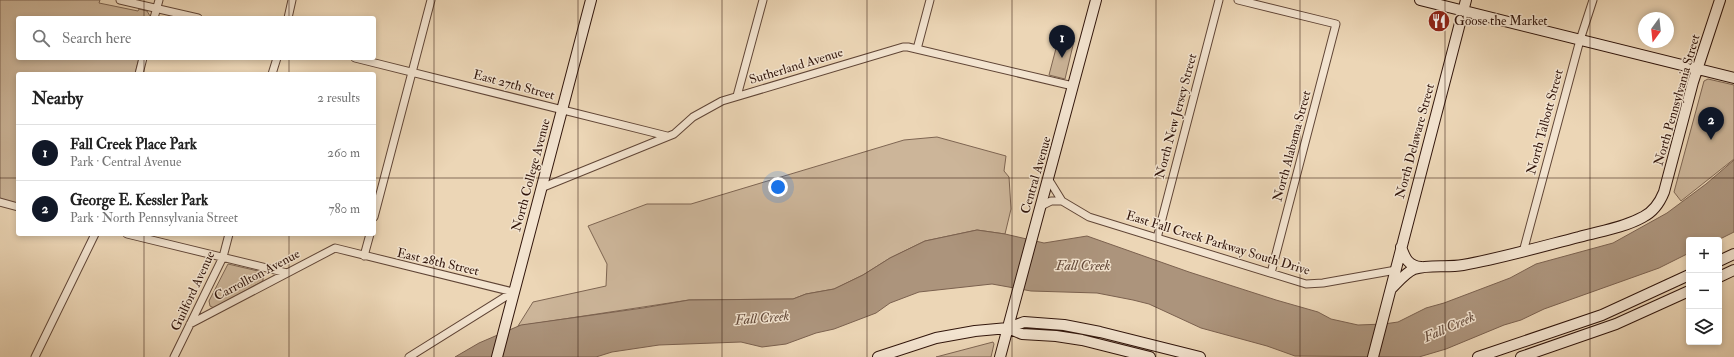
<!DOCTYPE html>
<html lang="en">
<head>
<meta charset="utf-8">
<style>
  body { margin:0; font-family:"IM FELL Double Pica",serif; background:#f6f6f6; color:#222 }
  .controls { position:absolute; right:12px; bottom:12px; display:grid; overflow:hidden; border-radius:4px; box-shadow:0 2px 6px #0003 }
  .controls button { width:36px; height:36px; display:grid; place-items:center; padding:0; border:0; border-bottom:1px solid #e0e0e0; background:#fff; color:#222; font:20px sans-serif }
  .compass { position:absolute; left:1638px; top:12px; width:36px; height:36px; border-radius:50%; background:#fff; box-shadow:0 2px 6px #0003; rotate:195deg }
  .you { position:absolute; left:778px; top:187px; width:14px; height:14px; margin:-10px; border:3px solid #fff; border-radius:50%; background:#1a73e8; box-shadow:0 0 0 6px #1a73e833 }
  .badge { display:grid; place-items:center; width:26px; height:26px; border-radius:50%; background:#111827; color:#fff; font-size:13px; font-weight:700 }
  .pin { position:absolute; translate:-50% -33px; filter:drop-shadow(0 1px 2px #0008) }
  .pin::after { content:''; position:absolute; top:21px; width:14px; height:12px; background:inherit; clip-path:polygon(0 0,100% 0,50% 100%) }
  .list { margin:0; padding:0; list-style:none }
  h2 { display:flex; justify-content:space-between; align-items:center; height:52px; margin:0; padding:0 16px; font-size:17px }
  h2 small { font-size:13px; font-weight:400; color:#767676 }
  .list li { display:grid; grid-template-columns:26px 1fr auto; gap:12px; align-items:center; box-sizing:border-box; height:56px; padding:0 16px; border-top:1px solid #e0e0e0 }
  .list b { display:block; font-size:15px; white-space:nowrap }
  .list p { margin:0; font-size:13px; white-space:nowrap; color:#767676 }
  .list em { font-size:13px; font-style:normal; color:#767676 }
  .icon { flex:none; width:22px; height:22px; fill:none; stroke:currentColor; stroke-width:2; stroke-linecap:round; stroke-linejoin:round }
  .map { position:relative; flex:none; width:1734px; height:357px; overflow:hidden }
  .search { position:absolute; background:#fff; box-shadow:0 2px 6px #0003; left:16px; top:16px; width:360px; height:44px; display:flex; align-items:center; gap:10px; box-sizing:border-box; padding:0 14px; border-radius:4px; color:#767676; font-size:15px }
  .panel { position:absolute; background:#fff; box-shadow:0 2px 6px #0003; left:16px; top:72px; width:360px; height:164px; border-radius:4px }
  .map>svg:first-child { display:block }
  .green { fill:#ccb599; stroke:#7e6552 }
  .water { fill:#ac947c; stroke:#7b614f }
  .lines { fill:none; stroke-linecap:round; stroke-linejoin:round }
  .street-casing { stroke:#604536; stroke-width:9 }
  .secondary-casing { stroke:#31150b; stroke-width:12 }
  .street { stroke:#f3e4d0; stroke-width:7 }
  .secondary { stroke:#f3e4d0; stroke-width:10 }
  .grid { fill:none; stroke:#31150b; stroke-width:1; stroke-opacity:0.55 }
  .labels { text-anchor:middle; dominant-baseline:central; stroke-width:3; stroke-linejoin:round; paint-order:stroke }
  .poi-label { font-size:13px; fill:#31150b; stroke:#f3e4d0; text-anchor:start }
  .street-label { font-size:13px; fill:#31150b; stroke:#f3e4d0 }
  .water-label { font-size:14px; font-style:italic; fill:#624838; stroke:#f3e4d0 }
</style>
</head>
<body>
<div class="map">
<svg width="1734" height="357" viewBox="0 0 1734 357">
  <rect width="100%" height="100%" fill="#ecd6b6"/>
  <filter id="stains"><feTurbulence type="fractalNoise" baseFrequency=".005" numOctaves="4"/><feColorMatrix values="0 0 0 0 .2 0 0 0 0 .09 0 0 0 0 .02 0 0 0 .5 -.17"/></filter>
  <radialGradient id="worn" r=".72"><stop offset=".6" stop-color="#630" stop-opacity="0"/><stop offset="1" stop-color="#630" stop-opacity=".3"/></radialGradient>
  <path class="green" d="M0,0H100L99,3L138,11L139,9L147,11L150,16V18H18V58H139L135,74H18V204L0,200Z
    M1059,37L1074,41L1065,79L1049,75Z
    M1708,79L1734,85V159L1681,201L1674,192L1704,81Z
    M937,137L1006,156L1004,171L1009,177L1011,209L1005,234L977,230L925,241L890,258L863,275L834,289L806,294L793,299L689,300L518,326L533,302L606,286L607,264L588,226L647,204H691L904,140Z
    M228,264L258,271L263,276V281L214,308L210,306L209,301Z
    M993,342L994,344L991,357H936Z"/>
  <path class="water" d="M1734,160V232L1718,240H1689V253L1659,268L1544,309L1521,320L1504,325L1446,349L1419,357L1295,356L1267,346L1201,328L1149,304L1133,300L1097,293L1031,291L992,284L919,292L890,303L876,313L834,329L816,333L786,344L762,347L741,342L659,345L612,352L596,357H455L479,343L521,325L643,308L689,300L793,299L806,294L834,289L863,275L890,258L925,241L977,230L1005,234L1044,243L1087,236L1189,272L1276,300L1318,312L1331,319L1358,325L1384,324L1398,322L1426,308L1444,303L1510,278L1536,264L1613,243L1667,213L1706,184Z"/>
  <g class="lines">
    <g class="street-casing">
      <path id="street" d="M120,0L198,18
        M1238,0L1336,24L1271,273
        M154,18L159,0
        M288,18L292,0
        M917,49L930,0
        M355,58L667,136
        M139,74L143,58
        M272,74L277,58
        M737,96L763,0
        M1049,180L1062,201L1089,217L1306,284L1323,283L1396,270
        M541,188L674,134L693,117L722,101L903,47H908L1073,86
        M0,202L18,207
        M1041,206L1051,201H1062
        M374,217L431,0
        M127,234L287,273
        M1157,238L1219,0
        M1523,252L1580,40L1593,0
        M364,256L370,234
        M190,324L335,248L513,292
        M35,357L95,234
        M174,357L223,257L229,234
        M409,357L513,292"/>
    </g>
    <g class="secondary-casing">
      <path id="secondary" d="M1420,0L1734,78
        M1401,247C1405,258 1408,266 1421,267
        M1719,261L1734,254
        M1719,277L1734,270
        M1391,289C1398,282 1405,273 1414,269C1430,264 1447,268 1463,265C1502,258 1540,247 1579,237C1600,231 1623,228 1643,217C1653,212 1660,202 1664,192L1693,82L1720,0
        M1008,328L1022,334L1056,336L1082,340L1150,357
        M497,357L591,0
        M878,357L936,338L975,331L1008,328L1024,322L1064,325L1100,332L1200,357
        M1000,357L1096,0
        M1373,357L1466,0
        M1478,357L1602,315L1689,275
        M1521,357L1616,324L1689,291"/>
    </g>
    <use href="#street" class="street"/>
    <use href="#secondary" class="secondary"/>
  </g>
  <path class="grid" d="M144,0V18M289,0V18M434,0V357M578,0V357M722,0V357M867,0V357M1012,0V357M1156,0V357M1300,0V357M1445,0V357M1590,0V357M144,58V74M289,58V74M0,178H18M374,178H1734M144,234V357M289,234V357"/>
  <defs>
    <g id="restaurant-disc" transform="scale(1.15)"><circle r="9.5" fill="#8f2418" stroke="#f3e4d0"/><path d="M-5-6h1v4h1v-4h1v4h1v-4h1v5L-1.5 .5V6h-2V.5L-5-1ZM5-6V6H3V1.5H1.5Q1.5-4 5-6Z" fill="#fff"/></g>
  </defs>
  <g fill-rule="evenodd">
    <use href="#restaurant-disc" x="1439" y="21"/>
  </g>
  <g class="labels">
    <g class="poi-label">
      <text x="1454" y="21">Goose the Market</text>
    </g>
    <g class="street-label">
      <text transform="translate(796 66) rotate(-17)">Sutherland Avenue</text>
      <text transform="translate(514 85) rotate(15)">East 27th Street</text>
      <text transform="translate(1677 100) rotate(-74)">North Pennsylvania Street</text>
      <text transform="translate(1176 116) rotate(-75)">North New Jersey Street</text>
      <text transform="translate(1545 122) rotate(-75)">North Talbott Street</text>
      <text transform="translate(1415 141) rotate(-75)">North Delaware Street</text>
      <text transform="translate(1292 146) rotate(-75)">North Alabama Street</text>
      <text transform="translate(531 175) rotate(-75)">North College Avenue</text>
      <text transform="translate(1036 175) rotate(-74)">Central Avenue</text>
      <text transform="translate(1218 243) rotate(17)">East Fall Creek Parkway South Drive</text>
      <text transform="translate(438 262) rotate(13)">East 28th Street</text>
      <text transform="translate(257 275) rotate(-28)">Carrollton Avenue</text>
      <text transform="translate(193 291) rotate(-65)">Guilford Avenue</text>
    </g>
    <g class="water-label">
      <text x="1083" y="265">Fall Creek</text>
      <text transform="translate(762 318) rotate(-5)">Fall Creek</text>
      <text transform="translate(1449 327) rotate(-24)">Fall Creek</text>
    </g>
  </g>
  <rect width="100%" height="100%" filter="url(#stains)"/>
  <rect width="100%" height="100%" fill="url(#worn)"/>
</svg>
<div class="controls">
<button>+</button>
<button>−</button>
<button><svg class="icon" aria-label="layers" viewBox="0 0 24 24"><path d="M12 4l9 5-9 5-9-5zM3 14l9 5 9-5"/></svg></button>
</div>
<svg class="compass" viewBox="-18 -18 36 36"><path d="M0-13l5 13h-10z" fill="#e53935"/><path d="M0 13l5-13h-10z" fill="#767676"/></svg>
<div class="you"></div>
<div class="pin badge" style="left:1062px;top:58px">1</div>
<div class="pin badge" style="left:1711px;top:140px">2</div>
<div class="search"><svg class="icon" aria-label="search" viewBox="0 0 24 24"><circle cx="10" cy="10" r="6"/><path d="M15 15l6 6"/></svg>Search here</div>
<section class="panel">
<h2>Nearby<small>2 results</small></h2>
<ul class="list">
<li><span class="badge">1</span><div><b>Fall Creek Place Park</b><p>Park · Central Avenue</p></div><em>260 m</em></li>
<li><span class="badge">2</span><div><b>George E. Kessler Park</b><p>Park · North Pennsylvania Street</p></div><em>780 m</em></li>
</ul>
</section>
</div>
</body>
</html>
